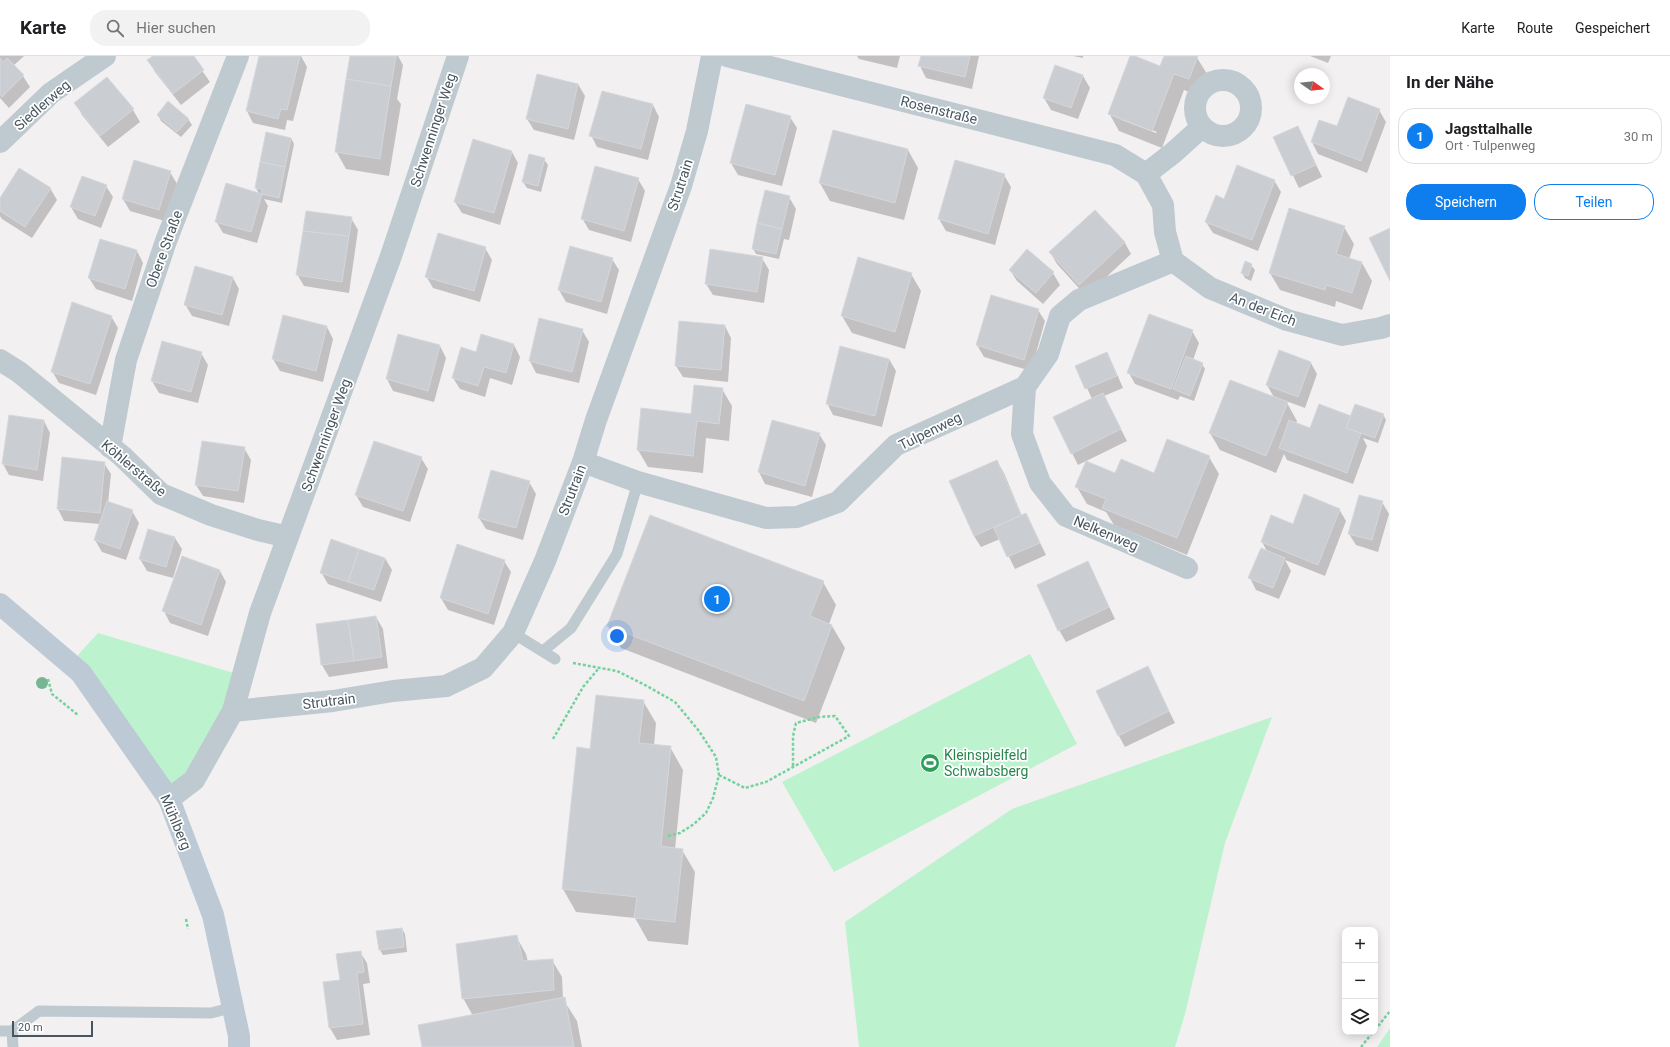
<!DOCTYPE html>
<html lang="de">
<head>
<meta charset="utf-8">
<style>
  body { margin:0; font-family:Roboto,sans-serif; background:#f2f2f2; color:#202124 }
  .controls { position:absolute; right:12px; bottom:12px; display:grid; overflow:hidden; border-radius:8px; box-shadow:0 2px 10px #0003 }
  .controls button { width:36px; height:36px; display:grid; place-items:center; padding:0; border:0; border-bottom:1px solid #e0e0e0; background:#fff; color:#202124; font:20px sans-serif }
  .compass { position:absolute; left:1294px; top:12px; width:36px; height:36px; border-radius:50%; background:#fff; box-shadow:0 2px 10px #0003; rotate:104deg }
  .scale { position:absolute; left:12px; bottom:10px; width:81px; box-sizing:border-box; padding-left:4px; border:2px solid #47555f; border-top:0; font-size:11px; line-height:14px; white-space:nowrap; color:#47555f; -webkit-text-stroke:3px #fff; paint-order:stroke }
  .you { position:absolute; left:617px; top:580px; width:14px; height:14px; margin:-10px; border:3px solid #fff; border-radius:50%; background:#1a73e8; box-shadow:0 0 0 6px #1a73e833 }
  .badge { display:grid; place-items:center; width:26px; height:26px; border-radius:50%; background:#0e7eef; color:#fff; font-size:13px; font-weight:700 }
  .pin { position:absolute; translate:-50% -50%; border:2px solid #fff; box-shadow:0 1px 4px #0006 }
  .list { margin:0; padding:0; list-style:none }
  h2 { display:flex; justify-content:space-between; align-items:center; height:52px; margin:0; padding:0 16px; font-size:17px }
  h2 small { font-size:13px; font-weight:400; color:#757577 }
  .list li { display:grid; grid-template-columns:26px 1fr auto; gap:12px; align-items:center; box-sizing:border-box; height:56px; margin:0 8px 8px; padding:0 8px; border:1px solid #e0e0e0; border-radius:16px }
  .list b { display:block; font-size:15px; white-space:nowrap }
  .list p { margin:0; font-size:13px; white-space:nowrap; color:#757577 }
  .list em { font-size:13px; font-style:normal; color:#757577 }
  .actions { display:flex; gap:8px; padding:12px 16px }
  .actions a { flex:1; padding:9px 0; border:1px solid #0e7eef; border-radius:16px; text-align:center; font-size:14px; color:#0e7eef }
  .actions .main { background:#0e7eef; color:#fff }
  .icon { flex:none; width:22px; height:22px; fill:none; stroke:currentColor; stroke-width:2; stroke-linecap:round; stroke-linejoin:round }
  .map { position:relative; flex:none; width:1390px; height:991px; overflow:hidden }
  header { display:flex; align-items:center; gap:24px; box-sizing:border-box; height:56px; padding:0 20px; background:#fff; border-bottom:1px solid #e0e0e0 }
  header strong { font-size:19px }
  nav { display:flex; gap:22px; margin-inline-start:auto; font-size:14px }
  .search { width:280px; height:36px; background:#f2f2f2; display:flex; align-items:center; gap:10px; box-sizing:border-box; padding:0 14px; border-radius:16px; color:#757577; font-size:15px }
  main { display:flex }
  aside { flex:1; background:#fff }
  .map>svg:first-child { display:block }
  .green { fill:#bdf2cf }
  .shadow { fill:#0003; fill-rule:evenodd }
  .building { fill:#caced3; stroke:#d4d7dc }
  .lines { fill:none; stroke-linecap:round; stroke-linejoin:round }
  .path { stroke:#73d39e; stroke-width:2.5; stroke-dasharray:3 2; stroke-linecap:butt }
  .lane { stroke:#bec9d0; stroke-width:11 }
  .street { stroke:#bec9d0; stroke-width:22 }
  .secondary { stroke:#bdcad5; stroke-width:22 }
  .tree { fill:#77b692 }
  .labels { text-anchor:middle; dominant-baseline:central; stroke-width:3.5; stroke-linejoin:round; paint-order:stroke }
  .street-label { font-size:14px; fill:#47555f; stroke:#fff }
  .leisure-label { font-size:14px; fill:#27864d; stroke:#fff; text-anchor:start }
</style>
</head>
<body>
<header>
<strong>Karte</strong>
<div class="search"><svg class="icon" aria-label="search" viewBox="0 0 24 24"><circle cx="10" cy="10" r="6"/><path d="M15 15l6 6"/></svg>Hier suchen</div>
<nav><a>Karte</a><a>Route</a><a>Gespeichert</a></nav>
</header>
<main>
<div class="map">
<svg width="1390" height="991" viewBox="0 0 1390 991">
  <rect width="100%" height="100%" fill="#f3f0f1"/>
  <path class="green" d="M98,577L234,617L224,655L194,714L171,732L77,600Z
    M1030,598L1077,688L834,816L782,726Z
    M1272,661L1225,787L1185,958L1175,991H859L845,866L1012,753Z
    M1390,972V991H1377Z"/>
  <path class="shadow" d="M0,0H24L13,10L23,20L30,31L9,52L0,42Z
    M155,0H192L210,26L181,49L155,16L149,5Z
    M260,0H301L307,11L293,65L287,64L285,74L253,67L247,55Z
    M351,0H398L403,9L397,43L401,48L389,120L346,113L336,95Z
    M857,0H900L897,12L859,3Z
    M922,0H979L972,33L926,22L920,10Z
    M1073,0H1083V2Z
    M1131,0L1161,11L1165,0H1196L1207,18L1199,40L1184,34L1162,92L1119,75L1109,57ZM1122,62L1157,76L1156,77L1122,64Z
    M1310,0H1331L1328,7Z
    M1056,10L1083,20L1090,32L1078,63L1051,54L1044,42Z
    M107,22L133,54L140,66L108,91L82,59L76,47Z
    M578,28L585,40L574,84L534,74L527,63Z
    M653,49L659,61L648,104L597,91L591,79Z
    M1379,54L1386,66L1367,117L1318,98L1312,86L1337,71Z
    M158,59L188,63L192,69L181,81L161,65Z
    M790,61L797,72L782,130L738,119L731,107Z
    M1298,71L1322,121L1299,132L1275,82Z
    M834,75L908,94L918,112L904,164L830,145L820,127Z
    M291,82L294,88L282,147L264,143L268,150L257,187L223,177L216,165L259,138L256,132Z
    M512,96L518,107L500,169L462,157L455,146Z
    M544,103L548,109L541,136L527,132L523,126Z
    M956,105L1004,119L1011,131L995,189L946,175L939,163Z
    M170,116L177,128L165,165L130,155L123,143Z
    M638,123L645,135L631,186L589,174L582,162Z
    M1274,124L1281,136L1258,195L1213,177L1206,166L1225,144Z
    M106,130L113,141L101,172L78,163L71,151Z
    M50,132L57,144L32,182L2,163L0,160V144Z
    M789,141L796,153L789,184L784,183L779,203L756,198L753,193Z
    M1095,155L1125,187L1131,198L1086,240L1057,208L1050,196Z
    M351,162L358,174L349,237L304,230L297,218Z
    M1344,171L1354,188L1349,203L1362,207L1372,225L1362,254L1336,245L1335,251L1280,234L1270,217Z
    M101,184L137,195L143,207L132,245L96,233L89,222Z
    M485,192L492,204L480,246L433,232L426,220Z
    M1027,194L1053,217L1060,229L1043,248L1017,225L1010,214Z
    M762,202L769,214L764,247L713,239L706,228Z
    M612,203L619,214L607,258L566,246L559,234Z
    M1251,209L1255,214L1251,225L1245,222L1242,217Z
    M911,218L921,235L905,293L852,277L842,260Z
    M233,222L239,233L229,270L192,260L185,248Z
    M991,240L1038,254L1045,265L1031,315L984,301L977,289Z
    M111,260L118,272L96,339L59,327L52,315Z
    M284,261L327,271L333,283L323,326L280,315L273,303Z
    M725,270L731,282L728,326L683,321L676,310Z
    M582,274L589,286L579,327L536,317L530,305Z
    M1192,275L1199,287L1193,304L1202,308L1205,313L1194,345L1180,340L1178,344L1135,328L1129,317Z
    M482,280L514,289L520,301L512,329L490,322L485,341L460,333L453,322L476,297Z
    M440,290L446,302L434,346L393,335L387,323Z
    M201,297L208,309L198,347L159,337L152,325Z
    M1107,298L1113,309L1123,332L1104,340L1127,385L1078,409L1072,397L1092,343L1077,310Z
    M889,303L896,315L882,371L833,359L827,347Z
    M1311,307L1317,318L1305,352L1286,345L1297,365L1296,367L1311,373L1351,361L1383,358L1386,364L1378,387L1363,382L1367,390L1353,428L1287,404L1284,398L1276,417L1220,394L1210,377L1275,343L1267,329Z
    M722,333L732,350L729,385L706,382L703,417L648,411L638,394L692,359Z
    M44,365L50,377L43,425L9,419L3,408Z
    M773,365L819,378L826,389L812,441L765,428L759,416Z
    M244,392L251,404L244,447L203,440L196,429Z
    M1209,401L1219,418L1187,499L1114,469L1106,456L1087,448L1077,431L1116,419L1154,418Z
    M63,402L104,407L111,418L108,447L132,455L139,467L126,504L102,496L95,484L100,468L64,465L58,453Z
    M421,402L428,413L410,466L363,451L356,439Z
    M997,405L1004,417L1022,460L1026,458L1046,499L1015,513L1000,483L981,491L974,480Z
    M529,426L536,438L523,484L486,473L479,462Z
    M1382,446L1389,458L1378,496L1356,489L1349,478Z
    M1339,453L1346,465L1325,520L1285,504L1291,515L1279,543L1256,534L1250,522L1268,497L1262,486L1294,469Z
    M175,482L182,493L173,522L147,515L140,503Z
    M385,502L392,514L381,546L328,528L321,516Z
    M504,505L511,516L494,569L448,554L441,542Z
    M1088,506L1115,563L1066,586L1059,574Z
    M220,515L226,526L208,580L170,567L164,555Z
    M823,526L836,549L829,568L832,570L845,592L816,667L621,592L608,570Z
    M376,561L383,573L388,612L329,621L322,609L317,569Z
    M1147,611L1175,667L1125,691L1119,680Z
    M643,645L656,667L654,690L670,691L683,714L675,793L682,794L695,816L688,889L648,885L635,862L576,856L563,833L578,692L591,694Z
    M402,873L405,878L407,896L383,899L380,894Z
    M516,880L526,898L528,906L552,904L562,921L563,943L577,965L582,991H423L473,960L463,942Z
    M360,896L367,907L370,927L363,928L370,979L337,984L330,972L324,927L341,925Z"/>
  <path class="building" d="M153,0H194L204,14L173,38L147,4Z
    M259,0H300L287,54L281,53L278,63L246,55Z
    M350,0H396L391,30L346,23Z
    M921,0H970L965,21L918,10Z
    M1130,0H1135L1160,10L1164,0H1198L1189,23L1174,18L1152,75L1108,58Z
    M0,2L3,6L7,2L24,19L2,41L0,38Z
    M1055,9L1083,19L1071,52L1043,42Z
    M537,18L578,28L568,73L526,63Z
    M107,21L134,53L100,80L74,47Z
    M346,23L391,30L380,103L335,96Z
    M602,35L653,48L641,93L589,80Z
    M1348,41L1380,53L1361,105L1311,86L1319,64L1337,70Z
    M168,45L189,63L177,76L157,59Z
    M746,48L791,60L775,119L730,107Z
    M1298,70L1316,109L1291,120L1273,81Z
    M833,74L908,93L895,147L819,127Z
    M266,76L291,82L285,111L260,106Z
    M473,83L512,95L494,157L454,146Z
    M529,98L545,102L538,130L522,126Z
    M134,104L171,115L159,154L122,143Z
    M955,104L1005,118L988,178L938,163Z
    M260,106L285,111L279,142L262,138V133L255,132Z
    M1237,109L1275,124L1252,184L1205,166L1216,139L1224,143Z
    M595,110L639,122L624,175L581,163Z
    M19,112L51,132L25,171L0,155V142Z
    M82,120L107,129L95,160L70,151Z
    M226,127L262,138L251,176L215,166Z
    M765,134L790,140L782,173L757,167Z
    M1289,152L1345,170L1336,198L1362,206L1352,237L1326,229L1325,234L1269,217Z
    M1095,154L1125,186L1079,229L1049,196Z
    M306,155L352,161L349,180L303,175Z
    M757,167L782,173L776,198L752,193Z
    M1390,172V225L1369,182Z
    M303,175L349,180L342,226L296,219Z
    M438,177L486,191L474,235L425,221Z
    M100,183L137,194L125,233L88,222Z
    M570,190L613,202L601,246L558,234Z
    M710,193L763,201L757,236L705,228Z
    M1027,193L1054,216L1036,237L1009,214Z
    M858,201L912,217L895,276L841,260Z
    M1245,205L1252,208L1248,220L1241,217Z
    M195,210L233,221L222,259L184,249Z
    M991,239L1039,253L1024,304L976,289Z
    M72,246L112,260L90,328L51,316Z
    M1149,258L1193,274L1171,333L1127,317Z
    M283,259L327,270L316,315L272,303Z
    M539,262L583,273L572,316L529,305Z
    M679,265L725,269L721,314L675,310Z
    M398,278L440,289L428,335L386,323Z
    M481,278L514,288L506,317L484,311L478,330L452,322L461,291L476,296Z
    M162,285L202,296L191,336L151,325Z
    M840,290L889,303L875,360L826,348Z
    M1279,294L1311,306L1298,341L1266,329Z
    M1107,296L1117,320L1085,333L1075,310Z
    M1186,300L1203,307L1190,340L1173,333Z
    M1230,324L1288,346L1266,400L1209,377Z
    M694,329L723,332L719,368L697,365L693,400L637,394L641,352L691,358Z
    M1103,337L1121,373L1071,398L1053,361Z
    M1319,348L1351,360L1346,372L1361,377L1347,417L1279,392L1289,364L1310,372Z
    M1355,348L1384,358L1375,382L1346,372Z
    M9,359L44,364L37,414L2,408Z
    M772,364L820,377L805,430L758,416Z
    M1167,383L1210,400L1177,482L1102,452L1106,443L1075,431L1086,405L1115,417L1121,403L1154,417Z
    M202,385L245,391L238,435L195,429Z
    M374,385L422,401L403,455L355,439Z
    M62,401L105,406L100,457L57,453Z
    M997,404L1021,459L974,480L949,425Z
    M491,414L530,425L516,472L478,462Z
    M1304,438L1340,453L1318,509L1261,486L1271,459L1293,468Z
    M1359,439L1383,445L1372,484L1348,478Z
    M107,445L133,454L120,493L94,484Z
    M1026,457L1040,487L1007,501L994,472Z
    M650,459L824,525L810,560L832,569L804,645L607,570Z
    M148,473L175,481L166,511L139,503Z
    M331,483L359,493L348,526L320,517Z
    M457,488L505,504L488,558L440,542Z
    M1261,492L1285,502L1273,532L1248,522Z
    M359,493L385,502L374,534L348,526Z
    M182,500L220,514L201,569L162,555Z
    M1088,505L1109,551L1058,575L1037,529Z
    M376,560L382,601L354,605L348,564Z
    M348,564L354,605L321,609L316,568Z
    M1148,610L1169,655L1118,680L1096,635Z
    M596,639L644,644L639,687L671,690L661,790L683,793L675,866L634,862L637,841L562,833L577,691L590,693Z
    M402,872L404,891L379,894L376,875Z
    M517,879L523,905L553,903L554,934L462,943L456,888Z
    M361,895L364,916L357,917L363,968L329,972L323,926L340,924L336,898Z
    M565,941L574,991H422L418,969Z"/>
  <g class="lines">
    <path class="path" d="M573,607L617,615L647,630L675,646L699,675L716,701L719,719L713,742L706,757L694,768L680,777L668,780
      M48,623L52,638L78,659
      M553,683L583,631L599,612
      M719,719L745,732L766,726L849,680L835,660L819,661L796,667L793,680V711
      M186,863L188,873
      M1375,974L1390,955
      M1361,991L1373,976"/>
    <path class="lane" d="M513,577L555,603
      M543,595L571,572L617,498L638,426
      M0,975H12
      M13,991L12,975L39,955L211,957L234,951"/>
    <path class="street" d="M727,0L1115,99L1146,118L1163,149L1165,176L1173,205L1210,232L1287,264L1342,279L1381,272L1390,269
      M1195 52a28 28 0 1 1 56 0a28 28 0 1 1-56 0Z
      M0,86L51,37L105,0
      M1146,118L1173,97L1202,71
      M0,304L19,316L122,400L161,438L211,459L258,474L288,481
      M1025,331L1022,378L1040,427L1066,460L1187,512
      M110,391L126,304L166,185L238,0
      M583,406L638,426L766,462L797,461L838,446L896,389L1025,331L1048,298L1060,260L1079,244L1173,205
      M233,655L333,645L393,635L446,630L483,612L513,577L545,505L583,406L596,364L681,130L697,75L712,0
      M169,743L194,724L233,655L260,557L391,200L458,0"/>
    <path class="secondary" d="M0,548L81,617L169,743L213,859L239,980V991"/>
  </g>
  <circle class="tree" cx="42" cy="627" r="6"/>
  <defs>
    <g id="stadium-disc" transform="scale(1)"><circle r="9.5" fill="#2e9e5b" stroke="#fff"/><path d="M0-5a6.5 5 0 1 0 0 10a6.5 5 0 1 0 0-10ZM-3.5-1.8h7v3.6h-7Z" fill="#fff"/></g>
  </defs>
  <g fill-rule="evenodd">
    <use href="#stadium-disc" x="930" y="707"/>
  </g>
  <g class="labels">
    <g class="street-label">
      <text transform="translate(42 49) rotate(-41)">Siedlerweg</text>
      <text transform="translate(939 54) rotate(14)">Rosenstraße</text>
      <text transform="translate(433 74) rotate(-72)">Schwenninger Weg</text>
      <text transform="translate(680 129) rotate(-72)">Strutrain</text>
      <text transform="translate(164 193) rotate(-70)">Obere Straße</text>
      <text transform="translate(1263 253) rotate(21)">An der Eich</text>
      <text transform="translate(930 375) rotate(-26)">Tulpenweg</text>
      <text transform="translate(326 379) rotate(-70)">Schwenninger Weg</text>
      <text transform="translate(134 412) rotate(40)">Köhlerstraße</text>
      <text transform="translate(572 434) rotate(-69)">Strutrain</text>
      <text transform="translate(1106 477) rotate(23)">Nelkenweg</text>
      <text transform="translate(329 645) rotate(-7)">Strutrain</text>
      <text transform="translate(176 766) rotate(67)">Mühlberg</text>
    </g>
    <g class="leisure-label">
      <text x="944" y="699">Kleinspielfeld<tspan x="944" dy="16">Schwabsberg</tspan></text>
    </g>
  </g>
</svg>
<div class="controls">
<button>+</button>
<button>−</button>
<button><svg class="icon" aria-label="layers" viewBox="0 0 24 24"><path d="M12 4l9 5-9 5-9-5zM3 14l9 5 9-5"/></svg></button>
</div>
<svg class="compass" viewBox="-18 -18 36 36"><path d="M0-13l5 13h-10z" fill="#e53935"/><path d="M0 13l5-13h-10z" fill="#757577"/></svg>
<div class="scale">20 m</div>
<div class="you"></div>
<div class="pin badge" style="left:717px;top:543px">1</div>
</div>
<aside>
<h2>In der Nähe<small></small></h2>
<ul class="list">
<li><span class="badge">1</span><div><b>Jagsttalhalle</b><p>Ort · Tulpenweg</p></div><em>30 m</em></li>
</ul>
<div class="actions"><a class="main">Speichern</a><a>Teilen</a></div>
</aside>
</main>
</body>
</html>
